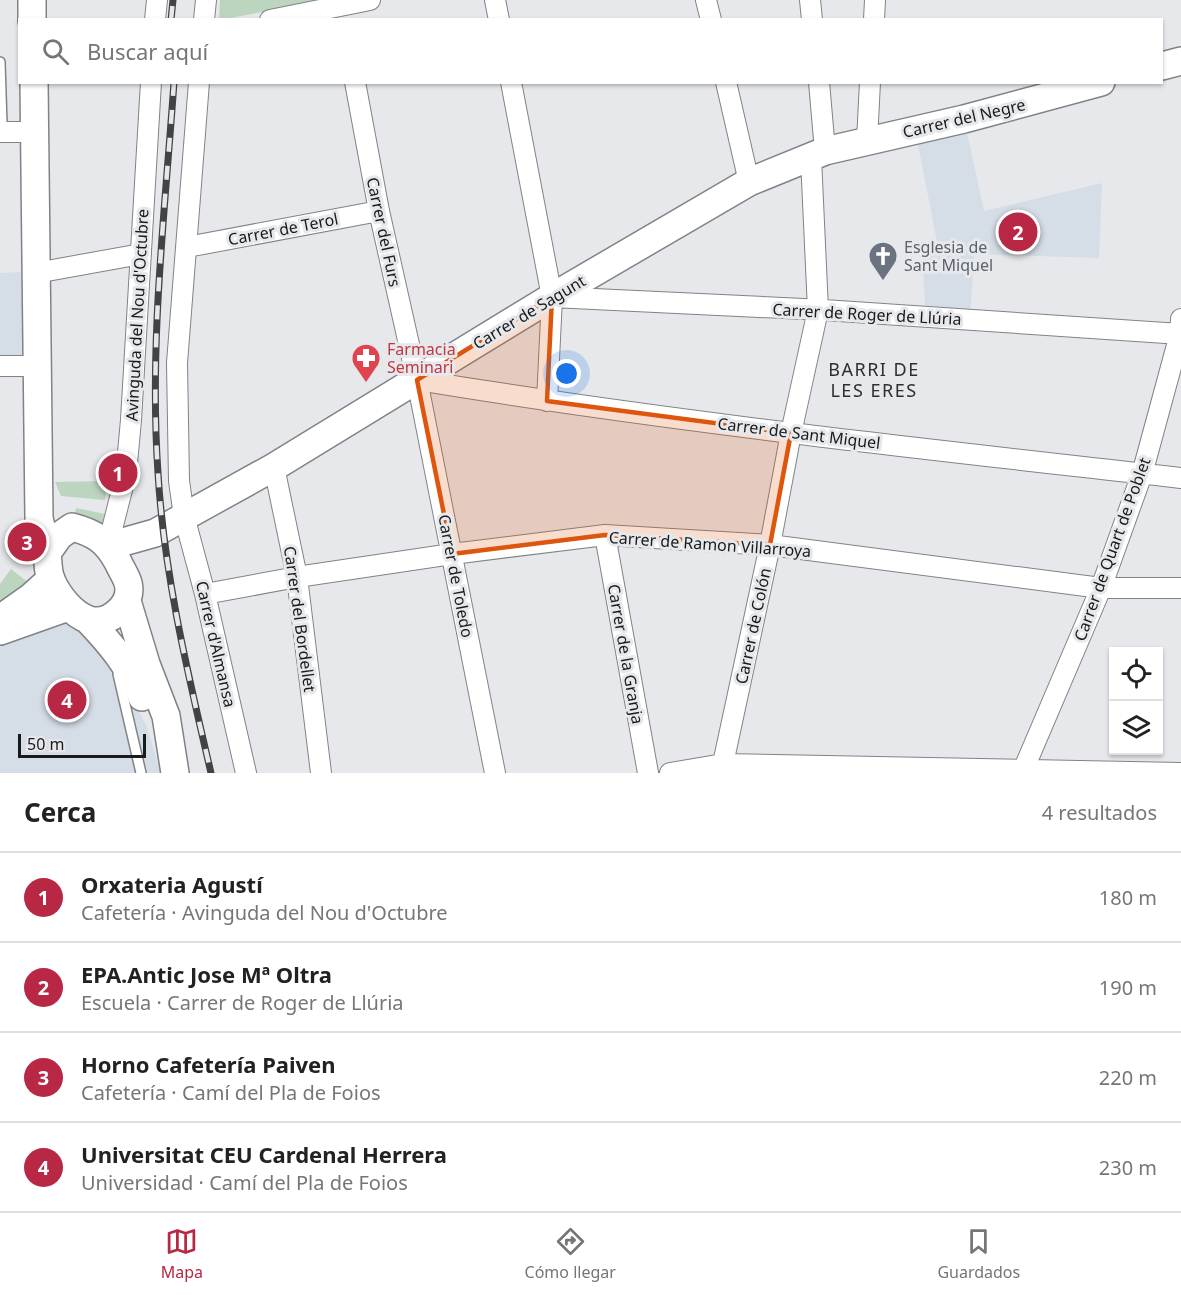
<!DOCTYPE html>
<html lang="es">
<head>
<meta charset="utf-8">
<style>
  body { margin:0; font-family:"Noto Sans",sans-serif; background:#f6f6f6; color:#222 }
  .controls { position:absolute; right:18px; bottom:18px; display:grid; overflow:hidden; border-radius:0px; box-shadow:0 2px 4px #0004 }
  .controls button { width:54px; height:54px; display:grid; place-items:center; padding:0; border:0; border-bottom:2px solid #e0e0e0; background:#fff; color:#222; font:30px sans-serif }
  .scale { position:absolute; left:18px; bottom:15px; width:128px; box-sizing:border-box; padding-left:6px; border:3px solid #191a1b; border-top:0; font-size:16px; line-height:21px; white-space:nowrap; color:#191a1b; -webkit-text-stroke:4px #e6e8eb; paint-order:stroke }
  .you { position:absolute; left:567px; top:374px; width:21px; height:21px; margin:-15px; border:4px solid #fff; border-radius:50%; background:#1a73e8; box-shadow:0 0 0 9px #1a73e833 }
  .badge { display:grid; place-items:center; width:39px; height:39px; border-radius:50%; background:#b82743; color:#fff; font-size:20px; font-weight:700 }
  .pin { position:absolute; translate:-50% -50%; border:3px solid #fff; box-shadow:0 2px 6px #0006 }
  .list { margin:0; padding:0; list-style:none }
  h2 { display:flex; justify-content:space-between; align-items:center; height:78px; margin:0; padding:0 24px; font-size:26px }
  h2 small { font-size:20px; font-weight:400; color:#767676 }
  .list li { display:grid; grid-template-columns:39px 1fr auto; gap:18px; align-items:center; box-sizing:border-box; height:90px; padding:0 24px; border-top:2px solid #e0e0e0 }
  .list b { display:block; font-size:22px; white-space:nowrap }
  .list p { margin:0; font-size:20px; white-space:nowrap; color:#767676 }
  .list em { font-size:20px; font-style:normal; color:#767676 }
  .icon { flex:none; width:33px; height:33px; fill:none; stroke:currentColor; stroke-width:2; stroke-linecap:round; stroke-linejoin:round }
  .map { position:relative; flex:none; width:1181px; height:773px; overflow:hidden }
  .search { position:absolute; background:#fff; box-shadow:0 2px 4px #0004; left:18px; right:18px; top:18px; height:66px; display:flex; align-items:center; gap:15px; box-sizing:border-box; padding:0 21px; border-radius:0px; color:#767676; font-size:22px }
  .sheet { height:438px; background:#fff }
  nav { display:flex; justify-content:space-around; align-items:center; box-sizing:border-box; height:84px; border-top:2px solid #e0e0e0; background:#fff; font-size:16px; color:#767676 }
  nav a { display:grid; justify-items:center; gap:3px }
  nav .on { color:#b82743 }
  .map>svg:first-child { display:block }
  .built { fill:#d5dde6 }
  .green { fill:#bcd5bf }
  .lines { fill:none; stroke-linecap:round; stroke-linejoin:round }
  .lane-casing { stroke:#808385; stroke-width:12 }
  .street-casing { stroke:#808385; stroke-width:22 }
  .secondary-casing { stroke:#808385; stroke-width:30 }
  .lane { stroke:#fff; stroke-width:9 }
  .street { stroke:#fff; stroke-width:20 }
  .secondary { stroke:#fff; stroke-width:27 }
  .rail-casing { stroke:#424345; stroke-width:7 }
  .rail { stroke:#e6e8eb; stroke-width:4.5; stroke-dasharray:14; stroke-linecap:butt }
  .marked { fill:#de560d; fill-opacity:0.2; stroke:#de560d; stroke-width:4.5; stroke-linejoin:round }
  .labels { text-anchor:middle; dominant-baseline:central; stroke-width:6; stroke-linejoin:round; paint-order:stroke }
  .street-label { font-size:16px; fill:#191a1b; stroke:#e6e8eb }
  .worship-label { font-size:16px; fill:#5b616d; stroke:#e6e8eb; text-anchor:start }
  .health-label { font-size:16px; fill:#be3a42; stroke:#e6e8eb; text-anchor:start }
  .neighbourhood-label { font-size:18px; letter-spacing:1.5px; fill:#2d2f31; stroke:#e6e8eb }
</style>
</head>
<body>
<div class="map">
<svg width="1181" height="773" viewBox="0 0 1181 773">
  <rect width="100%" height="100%" fill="#e6e8eb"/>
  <path class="built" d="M964,119L984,211L1102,183L1099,258L974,254L970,320L926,317L922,257L939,252L915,129Z
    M23,272L27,355H0V273Z
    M66,612L110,653L146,725L161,773H0V641Z"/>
  <path class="green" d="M220,0H323V1L219,20Z
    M105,481L106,491L105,500L61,496L55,482Z
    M76,508L110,515L105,528L75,514Z
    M11,569L29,583L0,607V584Z"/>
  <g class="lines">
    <g class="lane-casing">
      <path id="lane" d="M0,62L2,125L8,132
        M118,674L141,773"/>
    </g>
    <g class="street-casing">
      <path id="street" d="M495,0L499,20
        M706,0L711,20
        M810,0L812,20
        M155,20L157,0
        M204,20L206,0
        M270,20L370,0
        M874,20L875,0
        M199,82L177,363L179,481L184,516L205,594L246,773
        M355,82L379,211L417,380L495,773
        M511,82L552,297L547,401
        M726,82L749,182
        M819,82L825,151
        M0,132H35
        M867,141L870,82
        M187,247L379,211
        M36,273L141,254
        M552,297L824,310L1181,334
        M0,366H37
        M417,380C671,422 926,449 1181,478
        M274,467L297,577L321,773
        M605,535L648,773
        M108,545L126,474L131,420L151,82
        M205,594L297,577L452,554L605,535L770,545L1101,588H1181
        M670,773L723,764L1181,773
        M721,773L770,545L791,433L818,310L811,158
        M1022,773L1101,588L1142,474L1180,334L1181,319"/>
    </g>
    <g class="secondary-casing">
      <path id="secondary" d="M32,0V20
        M1162,66L1181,61
        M34,82L39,518L47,553
        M72,527C95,533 107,541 118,562C121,569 126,576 128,583C134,604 109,626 89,620C72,614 58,596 51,580C48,573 48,561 47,553L59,536Z
        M110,548L123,542L155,533L274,467L552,297L749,182L825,151L964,119L1101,82
        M127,601L146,664L166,716L175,773
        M0,619L31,597L51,579
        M88,620C111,644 129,666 142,697
        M0,631L68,607"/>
    </g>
    <use href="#lane" class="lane"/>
    <use href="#street" class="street"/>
    <use href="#secondary" class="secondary"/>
    <g class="rail-casing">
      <path id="rail" d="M171,20L173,0
        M174,82C165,212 149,343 158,473C164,575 188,674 211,773"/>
    </g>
    <use href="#rail" class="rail"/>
  </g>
  <path class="marked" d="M552,297L547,401L791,433L770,545L605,535L452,554L417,380Z"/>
  <defs>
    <g id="church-pin" transform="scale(1.5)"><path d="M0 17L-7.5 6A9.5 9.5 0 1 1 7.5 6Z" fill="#6b7280" stroke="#e6e8eb"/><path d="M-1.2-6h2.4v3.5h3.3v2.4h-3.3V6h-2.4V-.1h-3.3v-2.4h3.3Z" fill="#fff"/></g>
    <g id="pharmacy-pin" transform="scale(1.5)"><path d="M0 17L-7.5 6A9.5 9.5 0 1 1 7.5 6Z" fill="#e0444e" stroke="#e6e8eb"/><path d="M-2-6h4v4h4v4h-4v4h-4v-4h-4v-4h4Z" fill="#fff"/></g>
  </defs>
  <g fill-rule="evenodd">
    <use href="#church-pin" x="883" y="256"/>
    <use href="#pharmacy-pin" x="366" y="358"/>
  </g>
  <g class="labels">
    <g class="street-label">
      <text transform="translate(964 118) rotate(-13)">Carrer del Negre</text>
      <text transform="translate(283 229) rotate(-11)">Carrer de Terol</text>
      <text transform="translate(384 232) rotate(78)">Carrer del Furs</text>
      <text transform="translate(529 312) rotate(-31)">Carrer de Sagunt</text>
      <text transform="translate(867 314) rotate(3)">Carrer de Roger de Llúria</text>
      <text transform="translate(137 315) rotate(-87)">Avinguda del Nou d'Octubre</text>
      <text transform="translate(799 433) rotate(7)">Carrer de Sant Miquel</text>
      <text transform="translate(710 544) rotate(4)">Carrer de Ramon Villarroya</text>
      <text transform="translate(1112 549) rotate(-70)">Carrer de Quart de Poblet</text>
      <text transform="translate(456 576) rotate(79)">Carrer de Toledo</text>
      <text transform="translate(300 619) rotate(82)">Carrer del Bordellet</text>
      <text transform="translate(753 626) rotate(-78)">Carrer de Colón</text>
      <text transform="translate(216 644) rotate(77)">Carrer d'Almansa</text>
      <text transform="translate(626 654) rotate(80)">Carrer de la Granja</text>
    </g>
    <g class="worship-label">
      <text x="904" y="247">Esglesia de<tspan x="904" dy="18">Sant Miquel</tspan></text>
    </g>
    <g class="health-label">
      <text x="387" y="349">Farmacia<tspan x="387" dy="18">Seminari</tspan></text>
    </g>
    <g class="neighbourhood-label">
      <text x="874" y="369">BARRI DE<tspan x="874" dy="21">LES ERES</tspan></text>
    </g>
  </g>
</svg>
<div class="controls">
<button><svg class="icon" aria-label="locate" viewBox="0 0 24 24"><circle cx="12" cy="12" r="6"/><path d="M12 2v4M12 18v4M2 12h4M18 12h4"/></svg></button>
<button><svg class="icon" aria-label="layers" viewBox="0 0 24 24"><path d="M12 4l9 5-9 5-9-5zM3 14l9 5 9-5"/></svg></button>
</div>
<div class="scale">50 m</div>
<div class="you"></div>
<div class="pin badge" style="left:118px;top:473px">1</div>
<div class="pin badge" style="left:1018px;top:232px">2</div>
<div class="pin badge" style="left:27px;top:542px">3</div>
<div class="pin badge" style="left:67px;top:700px">4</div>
<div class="search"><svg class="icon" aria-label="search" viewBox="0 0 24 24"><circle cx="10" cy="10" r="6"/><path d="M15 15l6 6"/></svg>Buscar aquí</div>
</div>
<section class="sheet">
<h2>Cerca<small>4 resultados</small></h2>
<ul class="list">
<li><span class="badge">1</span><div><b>Orxateria Agustí</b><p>Cafetería · Avinguda del Nou d'Octubre</p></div><em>180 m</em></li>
<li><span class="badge">2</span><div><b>EPA.Antic Jose Mª Oltra</b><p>Escuela · Carrer de Roger de Llúria</p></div><em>190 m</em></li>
<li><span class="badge">3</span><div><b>Horno Cafetería Paiven</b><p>Cafetería · Camí del Pla de Foios</p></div><em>220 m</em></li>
<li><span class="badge">4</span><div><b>Universitat CEU Cardenal Herrera</b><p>Universidad · Camí del Pla de Foios</p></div><em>230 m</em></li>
</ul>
</section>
<nav>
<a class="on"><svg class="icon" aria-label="map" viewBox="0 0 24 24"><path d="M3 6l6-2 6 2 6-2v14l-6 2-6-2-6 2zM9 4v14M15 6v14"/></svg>Mapa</a>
<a><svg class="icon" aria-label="directions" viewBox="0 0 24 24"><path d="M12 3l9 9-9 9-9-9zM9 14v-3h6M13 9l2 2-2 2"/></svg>Cómo llegar</a>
<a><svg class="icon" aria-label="saved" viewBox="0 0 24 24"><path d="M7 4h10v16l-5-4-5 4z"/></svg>Guardados</a>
</nav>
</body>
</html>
